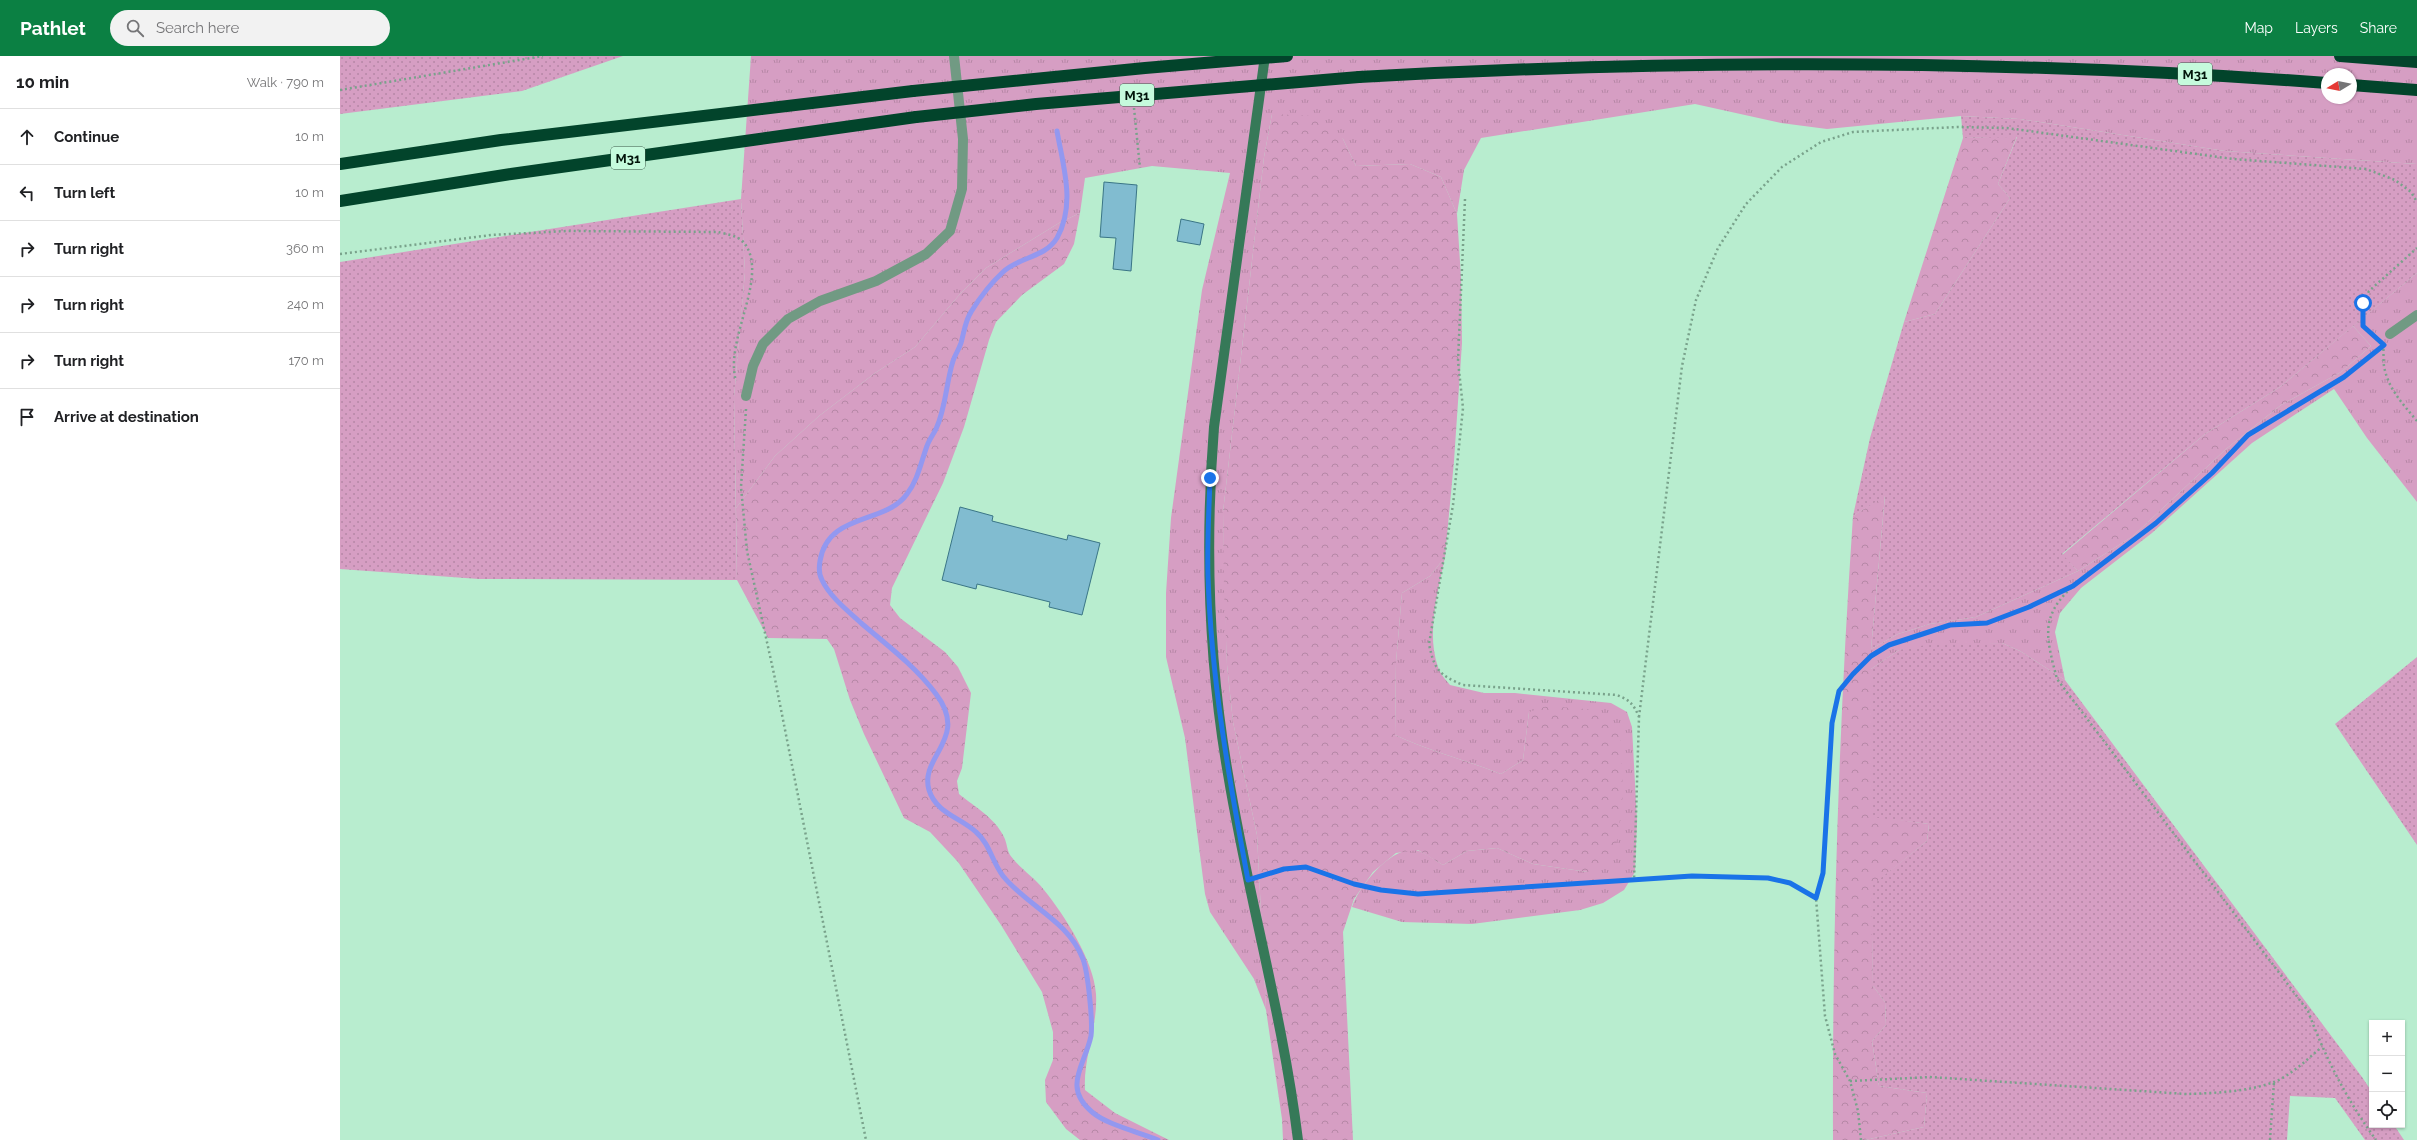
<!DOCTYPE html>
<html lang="en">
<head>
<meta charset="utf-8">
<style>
  body { margin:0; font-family:Raleway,sans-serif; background:#f2f2f2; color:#202124 }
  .controls { position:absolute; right:12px; bottom:12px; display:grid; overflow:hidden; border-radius:0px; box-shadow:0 1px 3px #0004 }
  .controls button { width:36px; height:36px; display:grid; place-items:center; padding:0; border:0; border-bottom:1px solid #e0e0e0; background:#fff; color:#202124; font:20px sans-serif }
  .compass { position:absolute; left:1981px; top:12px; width:36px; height:36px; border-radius:50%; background:#fff; box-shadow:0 1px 3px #0004; rotate:260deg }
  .stop { position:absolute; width:12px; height:12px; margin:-9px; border:3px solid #1a73e8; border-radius:50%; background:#fff }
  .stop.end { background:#1a73e8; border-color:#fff; box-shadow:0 1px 4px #0008 }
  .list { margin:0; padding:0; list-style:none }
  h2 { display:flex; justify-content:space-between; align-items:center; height:52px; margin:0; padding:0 16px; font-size:17px }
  h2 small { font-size:13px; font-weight:400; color:#757577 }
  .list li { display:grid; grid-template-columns:26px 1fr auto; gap:12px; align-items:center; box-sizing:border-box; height:56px; padding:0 16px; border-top:1px solid #e0e0e0 }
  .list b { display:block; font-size:15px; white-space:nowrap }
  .list em { font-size:13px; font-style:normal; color:#757577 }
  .icon { flex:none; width:22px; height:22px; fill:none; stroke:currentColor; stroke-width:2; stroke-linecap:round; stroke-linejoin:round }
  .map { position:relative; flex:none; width:2077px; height:1084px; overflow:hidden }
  header { display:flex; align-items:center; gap:24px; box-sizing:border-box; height:56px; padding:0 20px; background:#0b8043; color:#fff }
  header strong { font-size:19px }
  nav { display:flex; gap:22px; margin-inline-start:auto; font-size:14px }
  .search { width:280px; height:36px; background:#f2f2f2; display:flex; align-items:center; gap:10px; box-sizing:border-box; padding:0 14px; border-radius:22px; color:#757577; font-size:15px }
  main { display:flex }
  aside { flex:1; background:#fff }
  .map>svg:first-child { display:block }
  .grass { fill:url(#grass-tufts); fill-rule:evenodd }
  .forest { fill:url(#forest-crowns) }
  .park { fill:url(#park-dots) }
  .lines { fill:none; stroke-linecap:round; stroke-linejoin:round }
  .stream { stroke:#9398f0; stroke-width:5 }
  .building { fill:#81bcd0; stroke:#3a7586 }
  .path { stroke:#79a28b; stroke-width:2.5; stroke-dasharray:2 3; stroke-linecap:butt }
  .street { stroke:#719a83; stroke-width:10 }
  .secondary { stroke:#367958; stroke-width:10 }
  .highway { stroke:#02442b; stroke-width:12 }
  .highway-bridge { stroke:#02442b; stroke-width:12 }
  .route { stroke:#1a73e8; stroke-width:5 }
  .labels { text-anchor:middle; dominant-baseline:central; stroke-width:3; stroke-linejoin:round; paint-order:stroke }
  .shield { fill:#c5fadc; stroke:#3c5949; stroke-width:1 }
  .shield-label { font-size:13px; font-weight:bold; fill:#02140a }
</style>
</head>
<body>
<header>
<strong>Pathlet</strong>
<div class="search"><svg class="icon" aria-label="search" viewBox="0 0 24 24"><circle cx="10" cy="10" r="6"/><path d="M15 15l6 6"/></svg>Search here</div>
<nav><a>Map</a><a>Layers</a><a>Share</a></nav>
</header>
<main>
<aside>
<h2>10 min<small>Walk · 790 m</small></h2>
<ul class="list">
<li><svg class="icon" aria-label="ahead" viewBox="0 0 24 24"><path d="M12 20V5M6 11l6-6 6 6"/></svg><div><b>Continue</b></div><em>10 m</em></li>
<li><svg class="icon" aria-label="left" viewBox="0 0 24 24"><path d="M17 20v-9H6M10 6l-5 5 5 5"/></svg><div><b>Turn left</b></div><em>10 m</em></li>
<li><svg class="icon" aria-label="right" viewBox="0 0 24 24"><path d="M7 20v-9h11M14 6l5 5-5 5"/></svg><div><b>Turn right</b></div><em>360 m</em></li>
<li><svg class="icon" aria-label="right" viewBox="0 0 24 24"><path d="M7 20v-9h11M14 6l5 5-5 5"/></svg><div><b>Turn right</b></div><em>240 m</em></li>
<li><svg class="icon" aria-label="right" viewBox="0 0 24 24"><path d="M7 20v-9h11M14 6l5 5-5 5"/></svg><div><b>Turn right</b></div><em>170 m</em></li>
<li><svg class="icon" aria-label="arrive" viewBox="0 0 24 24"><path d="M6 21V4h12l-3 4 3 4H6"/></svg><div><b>Arrive at destination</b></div></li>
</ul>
</aside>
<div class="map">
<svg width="2077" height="1084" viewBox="0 0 2077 1084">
  <defs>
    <pattern id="grass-tufts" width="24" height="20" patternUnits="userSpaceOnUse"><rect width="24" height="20" fill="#d69ec3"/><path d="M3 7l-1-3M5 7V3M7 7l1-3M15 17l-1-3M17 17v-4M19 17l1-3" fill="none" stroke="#b687a6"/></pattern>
    <pattern id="forest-crowns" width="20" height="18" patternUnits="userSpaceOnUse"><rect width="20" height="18" fill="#d69ec3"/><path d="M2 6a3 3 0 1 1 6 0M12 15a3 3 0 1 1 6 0" fill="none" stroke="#b687a6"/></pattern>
    <pattern id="park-dots" width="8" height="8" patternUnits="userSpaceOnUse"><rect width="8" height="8" fill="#d69ec3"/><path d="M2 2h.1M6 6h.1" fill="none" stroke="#b687a6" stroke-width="1.8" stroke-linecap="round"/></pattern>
  </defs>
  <rect width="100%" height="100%" fill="#b8edcf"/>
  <path class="grass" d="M411,0H2077V108L1885,95L1680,63L1621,60L1487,73L1441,67L1355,48L1141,82L1124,114L1117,158L1101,121L1070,108L1016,110L1003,83L932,58L924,101L883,456L887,609L893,666L917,779L926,954L914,923L870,856L865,838L845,682L826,601V537L831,462L862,234L890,117L812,110L745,122L740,157L719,167L646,212L620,238L575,291L535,317L479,360L435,400L396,452L394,341L405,216L401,143ZM1987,18H2011V42H1987Z
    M2077,217V446L2027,382L1994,333L1912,387L1812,477L1741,532L1720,557L1715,576L1725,624L1680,595L1662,587L1559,594L1531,613V593L1558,578L1590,568L1636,561L1738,515L1793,480L1886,393L1941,349L2001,316L2031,290L2013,270Z
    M1105,501C1098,536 1086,577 1098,611C1100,618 1106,624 1110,629L1144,637H1175L1271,647L1287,656L1292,671L1297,765L1295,816L1284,834L1263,847L1240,854L1132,868L1062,866L1012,851C1019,830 1054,786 1079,795C1087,798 1096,805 1103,809L1127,795L1157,792L1193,808L1248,816L1189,656L1183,704L1161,718C1126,704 1089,695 1055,679L1056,606L1062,537L1090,520Z"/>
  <path class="forest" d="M932,58L974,60L1003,83L1016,110L1070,108L1101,121L1117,158L1121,222L1122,287L1114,405L1105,501L1090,520L1062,537L1056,606L1055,679C1089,695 1126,704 1161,718L1183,704L1189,656L1207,650L1258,654L1280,675L1283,737L1278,780L1270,809L1248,816L1193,808L1157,792L1127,795L1103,809L1078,794L1056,797L1033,816L1014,843L1003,876L1013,1084H943L942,1063L926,954L917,779L893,666L887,609L884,534L883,456L924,101Z
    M1677,80L1658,128L1670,142L1595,258L1564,266L1623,82Z
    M740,157L734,188L724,208L682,239L656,266L649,284L624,371L603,427L552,532L550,549L560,562L605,596L618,611L631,637L622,712L617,725L619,738C635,751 655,762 664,781C667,787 667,794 670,799C679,812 694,821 704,834C725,860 754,905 756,938C758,971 743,1002 745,1034L775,1057L829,1084H740L726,1073L706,1046L705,1024L713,1004V976L702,936L661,869L618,806L590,776L564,762L524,678L510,644L494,593L487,583L428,582L397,524L396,452L435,400L479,360L535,317L575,291L620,238L646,212L719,167Z
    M2013,270L2031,290L2001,316L1941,349L1886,393L1793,480L1738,515L1722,499L1865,378L1940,331Z
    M1545,439L1531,593V760L1589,768L1587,785L1532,830L1533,930L1545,946L1546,969L1532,985L1539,1030L1587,1037L1584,1071L1525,1084H1493C1492,876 1499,667 1513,460Z"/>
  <path class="park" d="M0,0H283L182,35L0,58Z
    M1621,60L1680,63L1885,95L2077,108V217L1940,331L1865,378L1722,498L1738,515L1636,561L1590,568L1558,578L1531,593L1545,440L1513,460L1530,382L1564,266L1595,258L1670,142L1658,128L1677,81L1623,82Z
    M401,143L405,216L394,341L397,524L139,523L0,513V206Z
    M1662,587L1680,595L1725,624L2022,1021L2032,1036V1069H2054L2064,1084H2025L1995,1042L1950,1040L1947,1084H1525L1584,1071L1587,1037L1539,1030L1532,985L1546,969L1545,946L1533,930L1531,830L1587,785L1589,768L1531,761V613L1559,594L1591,588Z
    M2077,601V789L1995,668Z"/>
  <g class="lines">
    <path class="stream" d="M717,75C723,110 736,148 717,182C705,202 678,201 663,216C651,227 639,243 631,256C625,265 624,277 621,287C619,293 615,299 613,305C606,327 606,352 596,373C593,379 589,384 587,390C581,406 578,424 567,438C545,469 488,456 480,505C479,511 479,519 482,524C490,541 508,555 521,567C547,589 576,611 596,638C630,683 579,700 589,734C596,757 621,762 636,776C650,788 652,806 663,820C687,850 728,864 743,903C748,917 753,965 751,980C745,1009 722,1031 752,1056C767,1069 799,1076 818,1084"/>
  </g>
  <path class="building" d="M764,126L797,129L791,215L773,213L776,182L760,181Z
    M841,163L864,168L860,189L837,185Z
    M620,451L653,460L652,465L727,484L728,479L760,487L742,559L709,551L710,546L637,528L636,533L602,524Z"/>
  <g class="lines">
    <path class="path" d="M0,34L203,0
      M794,52L800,112
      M1125,143L1118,305L1123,352L1113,449L1089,588C1094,613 1099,619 1123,629L1277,639C1290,644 1294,649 1299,661L1294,825
      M0,198L151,179L227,175L378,176C386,178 400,180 405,188C429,222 384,284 396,325
      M2038,284L2023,270V247L2029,235L2077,192
      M2043,288C2044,295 2043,303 2044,310C2048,333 2063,348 2077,365
      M406,353L401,431L407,495L434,618L526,1084
      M1731,532C1699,562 1707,584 1717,623L1968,955C1985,1001 2007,1044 2036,1084
      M1299,661L1342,310L1356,244L1378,192L1406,148L1442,111L1481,86L1513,76L1617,71L1667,72L1893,103L2026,113L2055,124L2071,136L2077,146
      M920,820L943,813L966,811L1013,828L1041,834L1079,838L1352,820L1428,822L1450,827L1476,842
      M1510,1025L1590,1021L1846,1038C1875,1037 1907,1036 1934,1026C1952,1019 1967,1003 1982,991
      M1521,1084L1518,1055L1510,1025L1495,998L1485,960L1476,842L1483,817L1492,667L1499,635L1531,600L1549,589L1610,569L1647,567L1689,551L1733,530L1816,467L1872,417L1908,379L2004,321L2044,288
      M1930,1084L1934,1026"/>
    <path class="street" d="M2050,278L2077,259
      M406,340L413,310L423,288L448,263L480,245L536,225L586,198L610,175L622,133L623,83L614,0"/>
    <path class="secondary" d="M925,0L874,371C865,487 868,603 888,718C908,840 943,961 958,1084"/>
    <path class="highway" d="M2000,0L2077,6
      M1019,21C1342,3 1665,3 1987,27
      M2011,29L2077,34
      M0,108L161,84L573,35
      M0,145L171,118L576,61"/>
    <path class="highway-bridge" d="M573,35L805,12L947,0
      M576,61L696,48L1019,21"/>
  </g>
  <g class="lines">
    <path class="route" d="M870,422C869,454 867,487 868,519C871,622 889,723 908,824L944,813L966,811L1014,828L1041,834L1078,838L1352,820L1428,822L1450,827L1476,842L1483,817L1492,667L1499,635L1513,618L1531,600L1549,589L1610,569L1647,567L1689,551L1733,530L1816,467L1872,417L1908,379L2004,321L2044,289L2023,270V247"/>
  </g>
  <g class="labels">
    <g class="shield">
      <rect x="1838" y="7" width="34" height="22" rx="3"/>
      <rect x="780" y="28" width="34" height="22" rx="3"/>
      <rect x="271" y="91" width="34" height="22" rx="3"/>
    </g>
    <g class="shield-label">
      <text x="1855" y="18">M31</text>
      <text x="797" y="39">M31</text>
      <text x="288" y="102">M31</text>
    </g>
  </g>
</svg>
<div class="controls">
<button>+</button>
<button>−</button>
<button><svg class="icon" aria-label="locate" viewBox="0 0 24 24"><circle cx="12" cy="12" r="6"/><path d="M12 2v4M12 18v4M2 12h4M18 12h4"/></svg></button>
</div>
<svg class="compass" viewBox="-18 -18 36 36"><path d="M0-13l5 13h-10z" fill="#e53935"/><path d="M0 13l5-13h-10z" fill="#757577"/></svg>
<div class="stop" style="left:2023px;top:247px"></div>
<div class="stop end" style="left:870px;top:422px"></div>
</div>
</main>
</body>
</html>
